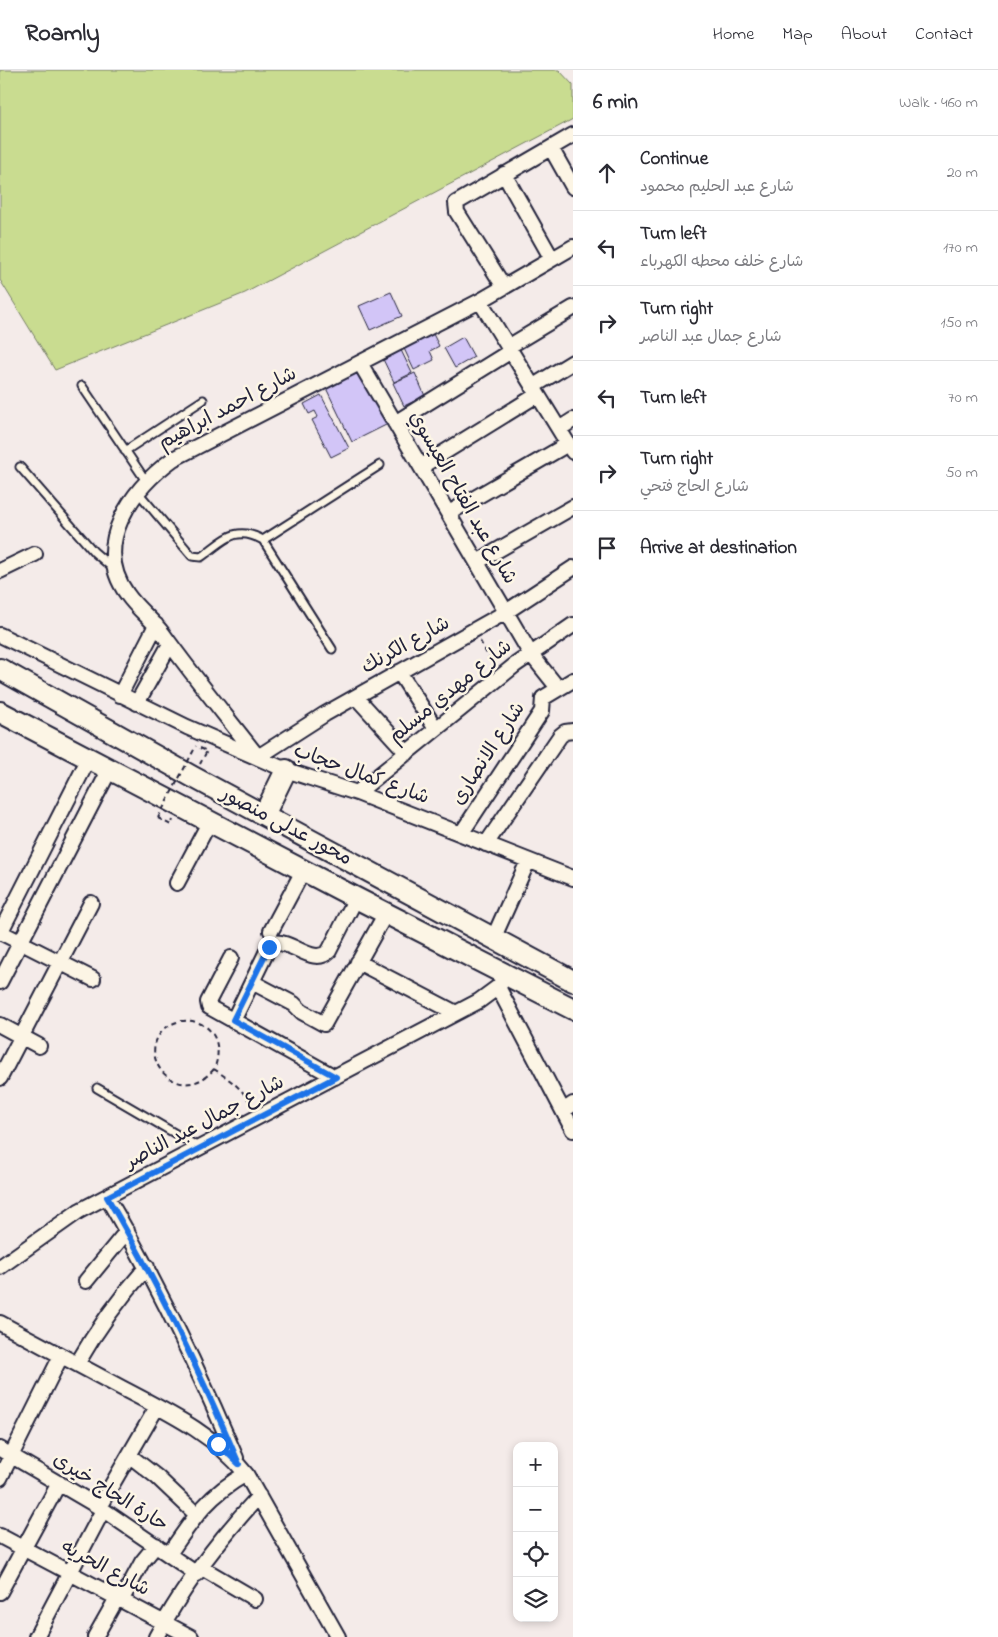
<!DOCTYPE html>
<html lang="en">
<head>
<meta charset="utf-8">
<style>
  body { margin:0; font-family:"Indie Flower","Playpen Sans Arabic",sans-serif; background:#f7f7f7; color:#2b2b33 }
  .controls { position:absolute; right:15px; bottom:15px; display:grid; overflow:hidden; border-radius:10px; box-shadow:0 2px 8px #0003 }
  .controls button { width:45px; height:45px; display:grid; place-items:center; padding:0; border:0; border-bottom:1px solid #e1e1e2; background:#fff; color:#2b2b33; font:25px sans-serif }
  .stop { position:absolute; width:15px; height:15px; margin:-11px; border:4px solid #1a73e8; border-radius:50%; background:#fff }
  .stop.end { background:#1a73e8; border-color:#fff; box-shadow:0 1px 5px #0008 }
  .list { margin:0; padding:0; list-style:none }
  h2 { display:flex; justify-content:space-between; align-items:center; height:65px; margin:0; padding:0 20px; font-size:21px }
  h2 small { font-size:16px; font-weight:400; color:#7c7c81 }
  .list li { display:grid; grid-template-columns:32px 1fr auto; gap:15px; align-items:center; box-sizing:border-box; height:75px; padding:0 20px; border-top:1px solid #e1e1e2 }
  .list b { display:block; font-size:19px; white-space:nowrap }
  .list p { margin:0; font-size:16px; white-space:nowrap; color:#7c7c81 }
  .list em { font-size:16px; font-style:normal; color:#7c7c81 }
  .icon { flex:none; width:28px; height:28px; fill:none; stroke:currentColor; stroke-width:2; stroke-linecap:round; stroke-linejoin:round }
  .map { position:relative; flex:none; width:573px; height:1567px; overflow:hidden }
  header { display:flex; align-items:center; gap:30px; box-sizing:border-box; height:70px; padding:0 25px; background:#fff; border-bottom:1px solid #e1e1e2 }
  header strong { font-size:24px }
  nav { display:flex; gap:28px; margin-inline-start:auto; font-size:18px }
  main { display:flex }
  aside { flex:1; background:#fff }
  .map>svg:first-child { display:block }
  .green { fill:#c9dc90; stroke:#767f66 }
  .building { fill:#d2c5f7; stroke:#22223b }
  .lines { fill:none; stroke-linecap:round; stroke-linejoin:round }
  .service-casing { stroke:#22223b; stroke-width:11 }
  .minor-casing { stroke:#22223b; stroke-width:18 }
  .secondary-casing { stroke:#22223b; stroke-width:24 }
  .path { stroke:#22223b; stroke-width:2; stroke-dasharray:5 4; stroke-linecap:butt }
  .service { stroke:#fcf5e5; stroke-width:7 }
  .minor { stroke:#fcf5e5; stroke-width:14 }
  .secondary { stroke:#fcf5e5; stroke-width:20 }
  .path-bridge { stroke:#22223b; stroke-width:2; stroke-dasharray:5 4; stroke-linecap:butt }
  .route { stroke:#1a73e8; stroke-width:6 }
  .labels { text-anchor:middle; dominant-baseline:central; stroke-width:5; stroke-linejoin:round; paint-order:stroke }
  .street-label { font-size:20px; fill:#22223b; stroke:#fcf5e5 }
</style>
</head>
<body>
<header>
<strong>Roamly</strong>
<nav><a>Home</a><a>Map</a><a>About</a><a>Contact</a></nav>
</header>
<main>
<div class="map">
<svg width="573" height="1567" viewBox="0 0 573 1567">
  <rect width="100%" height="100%" fill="#f4ebe9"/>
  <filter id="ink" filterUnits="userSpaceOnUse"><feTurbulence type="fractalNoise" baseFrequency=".02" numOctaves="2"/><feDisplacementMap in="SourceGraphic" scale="10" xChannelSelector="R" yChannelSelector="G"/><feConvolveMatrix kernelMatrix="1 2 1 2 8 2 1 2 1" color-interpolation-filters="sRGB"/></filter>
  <g filter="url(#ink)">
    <path class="green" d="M0,0H559L573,15V49L245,223L55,300L0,210Z"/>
    <path class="building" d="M391,222L402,246L370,260L359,236Z
      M430,258L439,276L430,281L434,290L414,300L401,272Z
      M463,267L474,287L455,298L444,278Z
      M398,274L412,303L394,312L380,283Z
      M362,301L388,354L352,372L326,318Z
      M415,303L425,326L404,336L393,313Z
      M321,325L349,378L331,387L312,350L318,347L315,341L309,344L304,334Z"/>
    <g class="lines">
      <g class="service-casing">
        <path id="service" d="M82,316L146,411
          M125,381L203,330
          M20,397L94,482L115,500
          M137,421L192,486L201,487C224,471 234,454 263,470L332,579
          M263,470L380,395
          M97,1018L200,1078"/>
      </g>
      <g class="minor-casing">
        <path id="minor" d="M551,78L573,117
          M504,104L552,189
          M573,177L480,231L173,389C132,419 91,474 127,524C137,539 152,549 163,564C193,606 226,646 258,687L325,644L506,542L573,498
          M504,217L457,142L456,133L573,65
          M480,231L573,382
          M508,277L573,238
          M360,293L530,583L558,618
          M532,317L573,292
          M395,353L511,281
          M559,359L573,350
          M422,396L537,325
          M449,443L568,374
          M477,492L573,437
          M0,501L35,484
          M0,565L187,657L286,700L357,723L573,808
          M399,602L436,659
          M120,625L156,555
          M356,627L407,683
          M137,633L170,574
          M357,723L515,595L573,555
          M461,764L542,641L543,628L573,610
          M486,774L560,666L565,662L573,661
          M177,813L210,751
          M271,861L303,801
          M0,862L93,909
          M0,863L89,688
          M493,869L528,791
          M231,888L208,932L209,937L335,1007
          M358,892L456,943
          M0,912L110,699
          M252,912L294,934L302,942L324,954L386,843
          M498,917L573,1060
          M233,951L269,877L273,873C292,869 313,897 329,881L356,828
          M0,955L39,976
          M0,1008L91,833
          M563,1041L573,1034
          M107,1127C156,1211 198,1298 236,1388
          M0,1197L79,1141L479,931L498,917L508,904
          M86,1211L127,1161
          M0,1253C39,1274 79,1295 118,1316C163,1340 214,1363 246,1404L338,1567
          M77,1294C97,1259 120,1227 147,1197
          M0,1379L99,1437L197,1504
          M130,1386L157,1407L197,1445
          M0,1408L61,1286
          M99,1437L157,1337
          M0,1466L191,1567
          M169,1484C193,1449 208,1425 246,1404
          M202,1498L255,1529
          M0,1522L59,1413
          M121,1531L142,1492L156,1475
          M36,1567L103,1440
          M95,1567L117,1528
          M156,1567C183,1517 220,1468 259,1426"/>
      </g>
      <g class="secondary-casing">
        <path id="secondary" d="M0,599L193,707L573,911
          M0,642L356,828L573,939
          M264,745L286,700"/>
      </g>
      <path class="path" d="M480,571L489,588
        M200,678L207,681L200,694
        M158,748L171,755L173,750
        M214,999C179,1040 131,984 167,957C175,951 186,949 196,952C217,958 222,981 214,999C230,1010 244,1019 252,1037"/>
      <use href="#service" class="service"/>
      <use href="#minor" class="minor"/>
      <use href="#secondary" class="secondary"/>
      <path class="path-bridge" d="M158,748L196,676"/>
    </g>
  </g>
  <g class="lines" filter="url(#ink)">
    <path class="route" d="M218,1374L239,1394C200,1302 158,1213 107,1127L336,1007L233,950L269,877"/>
  </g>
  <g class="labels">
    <g class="street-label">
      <text transform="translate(228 339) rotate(-28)">شارع احمد ابراهيم</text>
      <text transform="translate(462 428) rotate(60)">شارع عبد الفتاح العيسوي</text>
      <text transform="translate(406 576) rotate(-29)">شارع الكرنك</text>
      <text transform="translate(451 622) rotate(-39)">شارع مهدي مسلم</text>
      <text transform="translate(489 684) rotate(-57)">شارع الانصارى</text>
      <text transform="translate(361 705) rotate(20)">شارع كمال حجاب</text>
      <text transform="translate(286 757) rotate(28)">محور عدلى منصور</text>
      <text transform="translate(205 1053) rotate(-28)">شارع جمال عبد الناصر</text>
      <text transform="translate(110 1423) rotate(32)">حارة الحاج خيرى</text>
      <text transform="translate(105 1499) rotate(28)">شارع الحريه</text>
    </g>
  </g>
</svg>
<div class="controls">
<button>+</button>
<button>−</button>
<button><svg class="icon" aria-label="locate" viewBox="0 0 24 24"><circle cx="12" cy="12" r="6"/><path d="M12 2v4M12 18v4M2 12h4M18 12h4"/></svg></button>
<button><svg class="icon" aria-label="layers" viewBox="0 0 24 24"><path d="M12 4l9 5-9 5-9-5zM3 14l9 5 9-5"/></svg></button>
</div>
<div class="stop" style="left:218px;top:1374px"></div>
<div class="stop end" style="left:269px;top:877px"></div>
</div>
<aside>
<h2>6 min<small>Walk · 460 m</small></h2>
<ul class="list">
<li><svg class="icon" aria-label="ahead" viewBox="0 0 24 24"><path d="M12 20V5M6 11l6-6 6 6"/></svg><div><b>Continue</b><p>شارع عبد الحليم محمود</p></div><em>20 m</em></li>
<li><svg class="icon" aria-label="left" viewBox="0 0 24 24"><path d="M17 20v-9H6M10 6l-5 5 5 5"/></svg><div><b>Turn left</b><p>شارع خلف محطه الكهرباء</p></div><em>170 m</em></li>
<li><svg class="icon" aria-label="right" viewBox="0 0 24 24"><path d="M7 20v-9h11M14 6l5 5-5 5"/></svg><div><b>Turn right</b><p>شارع جمال عبد الناصر</p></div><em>150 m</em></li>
<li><svg class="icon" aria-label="left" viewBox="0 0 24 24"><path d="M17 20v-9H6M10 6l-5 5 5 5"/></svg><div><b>Turn left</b></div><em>70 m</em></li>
<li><svg class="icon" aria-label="right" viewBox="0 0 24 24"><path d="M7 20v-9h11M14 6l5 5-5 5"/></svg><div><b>Turn right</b><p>شارع الحاج فتحي</p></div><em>50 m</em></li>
<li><svg class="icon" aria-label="arrive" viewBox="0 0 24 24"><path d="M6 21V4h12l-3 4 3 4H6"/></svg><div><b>Arrive at destination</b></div></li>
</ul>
</aside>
</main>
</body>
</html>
